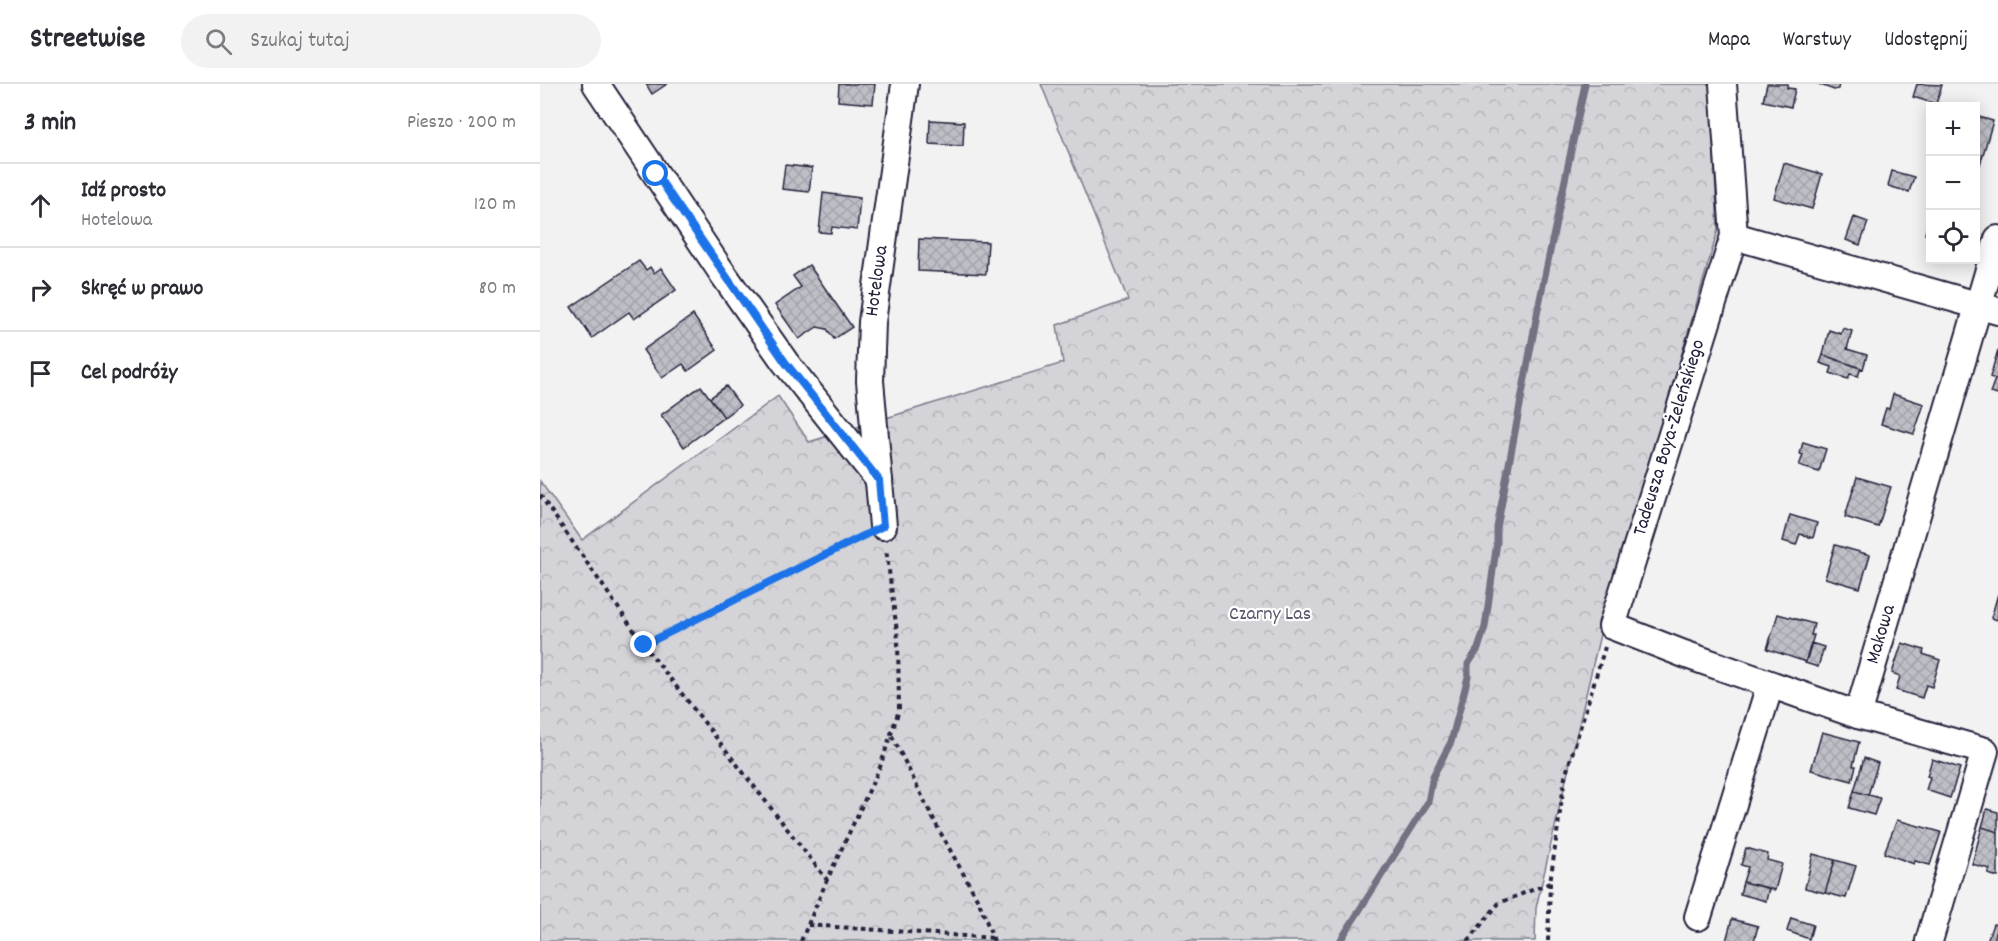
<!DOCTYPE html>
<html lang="pl">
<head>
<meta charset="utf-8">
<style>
  body { margin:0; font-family:Dekko,sans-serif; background:#f2f2f3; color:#2b2b33 }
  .controls { position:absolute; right:18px; top:18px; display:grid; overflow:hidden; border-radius:0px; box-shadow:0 3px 15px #0003 }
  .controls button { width:54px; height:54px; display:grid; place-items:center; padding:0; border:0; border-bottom:2px solid #e1e1e2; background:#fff; color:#2b2b33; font:30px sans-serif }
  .stop { position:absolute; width:18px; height:18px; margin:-14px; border:4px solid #1a73e8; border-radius:50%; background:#fff }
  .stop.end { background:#1a73e8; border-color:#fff; box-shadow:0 2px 6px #0008 }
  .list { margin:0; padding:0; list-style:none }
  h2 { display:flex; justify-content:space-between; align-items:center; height:78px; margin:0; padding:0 24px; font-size:26px }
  h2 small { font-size:20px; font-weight:400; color:#7c7c81 }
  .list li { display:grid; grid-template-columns:39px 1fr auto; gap:18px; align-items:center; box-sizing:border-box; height:84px; padding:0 24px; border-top:2px solid #e1e1e2 }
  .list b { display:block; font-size:22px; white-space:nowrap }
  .list p { margin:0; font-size:20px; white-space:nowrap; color:#7c7c81 }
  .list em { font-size:20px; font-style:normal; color:#7c7c81 }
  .icon { flex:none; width:33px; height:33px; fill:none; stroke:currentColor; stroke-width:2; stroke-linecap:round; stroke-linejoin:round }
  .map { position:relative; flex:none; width:1458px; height:857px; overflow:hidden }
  header { display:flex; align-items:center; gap:36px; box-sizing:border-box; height:84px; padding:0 30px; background:#fff; border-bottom:2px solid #e1e1e2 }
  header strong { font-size:28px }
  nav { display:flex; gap:33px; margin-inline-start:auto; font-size:21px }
  .search { width:420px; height:54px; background:#f2f2f3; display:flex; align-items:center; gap:15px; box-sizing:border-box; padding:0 21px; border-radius:33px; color:#7c7c81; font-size:22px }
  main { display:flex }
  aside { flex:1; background:#fff }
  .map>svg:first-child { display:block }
  .forest { fill:url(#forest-crowns); stroke:#7a7a8a; stroke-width:1.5 }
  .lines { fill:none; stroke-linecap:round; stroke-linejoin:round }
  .stream { stroke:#727282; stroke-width:7 }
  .building { fill:url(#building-cross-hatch); stroke:#22223b; stroke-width:1.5 }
  .street-casing { stroke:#22223b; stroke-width:30 }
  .path { stroke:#22223b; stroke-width:4; stroke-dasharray:4.5 4.5; stroke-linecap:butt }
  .street { stroke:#fff; stroke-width:26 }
  .route { stroke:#1a73e8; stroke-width:8 }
  .labels { text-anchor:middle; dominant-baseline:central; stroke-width:4.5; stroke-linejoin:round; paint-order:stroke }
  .street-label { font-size:20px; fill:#22223b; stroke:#fff }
  .park-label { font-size:20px; fill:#57576a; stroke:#fff }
</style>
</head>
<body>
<header>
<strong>Streetwise</strong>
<div class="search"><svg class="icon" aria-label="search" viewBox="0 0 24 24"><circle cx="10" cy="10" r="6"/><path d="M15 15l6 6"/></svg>Szukaj tutaj</div>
<nav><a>Mapa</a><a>Warstwy</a><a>Udostępnij</a></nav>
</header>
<main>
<aside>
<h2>3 min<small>Pieszo · 200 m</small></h2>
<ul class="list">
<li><svg class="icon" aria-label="ahead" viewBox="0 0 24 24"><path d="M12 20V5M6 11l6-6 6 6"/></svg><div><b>Idź prosto</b><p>Hotelowa</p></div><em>120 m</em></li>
<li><svg class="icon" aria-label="right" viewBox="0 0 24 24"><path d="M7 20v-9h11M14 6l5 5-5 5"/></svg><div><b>Skręć w prawo</b></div><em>80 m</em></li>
<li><svg class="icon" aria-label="arrive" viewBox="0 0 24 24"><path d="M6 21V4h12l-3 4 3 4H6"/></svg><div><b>Cel podróży</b></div></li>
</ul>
</aside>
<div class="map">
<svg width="1458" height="857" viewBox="0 0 1458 857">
  <defs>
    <pattern id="forest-crowns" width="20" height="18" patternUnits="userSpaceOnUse" patternTransform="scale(1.5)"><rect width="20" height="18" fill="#d3d3d8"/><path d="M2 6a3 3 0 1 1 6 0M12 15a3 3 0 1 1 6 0" fill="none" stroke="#b5b5ba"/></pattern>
    <pattern id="building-cross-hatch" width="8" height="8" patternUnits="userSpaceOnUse" patternTransform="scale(1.5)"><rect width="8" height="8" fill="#bebec6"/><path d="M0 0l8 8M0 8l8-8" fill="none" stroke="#a3a3ab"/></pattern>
  </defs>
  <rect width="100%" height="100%" fill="#f2f2f3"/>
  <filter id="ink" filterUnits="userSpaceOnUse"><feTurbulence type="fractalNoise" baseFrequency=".0167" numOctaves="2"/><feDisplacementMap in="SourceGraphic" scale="12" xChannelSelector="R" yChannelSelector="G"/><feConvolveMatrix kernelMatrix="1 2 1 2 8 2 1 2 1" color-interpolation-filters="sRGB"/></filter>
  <g filter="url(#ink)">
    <path class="forest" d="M501,0H1170L1178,146L1062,542L996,824L995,857H0V397L42,456L238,312L269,358L523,279L517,241L588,216Z"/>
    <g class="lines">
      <path class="stream" d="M800,857L888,718L893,692L911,658L928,593V580L938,565L945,543L957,458V444L998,225L1045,0"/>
    </g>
    <path class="building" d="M106,0H127L112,10Z
      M299,0H335L333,20L298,17Z
      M1227,0H1248L1247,4L1255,5L1251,23L1223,17Z
      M1278,0H1299L1298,5L1294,6Z
      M1377,0L1402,1L1396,20L1373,13Z
      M1436,32L1453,37L1439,84L1436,83Z
      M390,36L424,38L423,62L389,60Z
      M1244,79L1282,90L1272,125L1234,114Z
      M245,81L272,84L269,108L242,105Z
      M1352,87L1374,93L1369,108L1348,102Z
      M283,109L320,114L317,146L292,143L291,149L279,148Z
      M1390,130V151L1385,150Z
      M1314,133L1328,138L1320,161L1306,156Z
      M379,155L448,158L446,190L378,187Z
      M99,177L106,186L110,183L114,189L121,184L136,206L94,235L89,228L52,254L31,223Z
      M269,181L312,243L294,255L287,245L277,243L259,255L235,221L261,203L253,192Z
      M153,231L177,266L148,287L143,280L122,294L103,266Z
      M1303,244L1312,247L1307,265L1327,271L1323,285L1283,271L1289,246L1301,250Z
      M1458,266V296L1450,293Z
      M1283,271L1321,284L1318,292L1310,290L1308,295L1290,289L1292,283L1280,279Z
      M1455,295L1458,296V311L1450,309Z
      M161,302L184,333L144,363L121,331Z
      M186,302L200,321L184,333L170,314Z
      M1353,310L1384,320L1374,350L1341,340L1346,324L1349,325Z
      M1263,358L1286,365L1279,388L1259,382L1263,371L1260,370Z
      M1317,393L1351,403L1338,443L1305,433Z
      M1250,431L1277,439L1273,454L1260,450L1256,461L1243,457Z
      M1295,461L1330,471L1320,504L1285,494Z
      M1458,510V536L1451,534Z
      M1238,530L1274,540L1271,551H1274L1266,578L1227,565Z
      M1271,559L1284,563L1278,583L1265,579Z
      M1362,559L1384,566L1383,570L1400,576L1392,603L1386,601L1382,614L1356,606L1360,592L1352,589Z
      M1282,648L1319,658L1313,682H1316L1312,697L1271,686Z
      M1324,674L1338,679L1328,711L1314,707Z
      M1392,675L1420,684L1410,714L1386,706L1390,693L1387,692Z
      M1314,707L1340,714L1334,731L1309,724Z
      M1447,725L1458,728V748L1442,743Z
      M1357,736L1401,748L1390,781L1375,777L1374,780L1344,769Z
      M1442,743L1458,748V793L1448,790L1450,785L1432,780Z
      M1206,764L1228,770L1227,776L1242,780L1235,806L1203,798L1208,783L1201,781Z
      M1273,770L1295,776L1285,809L1265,804Z
      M1295,776L1316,782L1306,814L1285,809Z
      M1203,798L1229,804L1226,817L1200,810Z
      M1251,834L1273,841L1269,855L1247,847Z
      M1192,835L1218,842L1214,857H1186Z
      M1453,840L1458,841L1454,857H1447Z"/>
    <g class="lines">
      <g class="street-casing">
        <g id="street">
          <path d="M56,0L181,187L245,278L339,396"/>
          <path d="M1183,0L1194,152L1072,542L1144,570L1318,631"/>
          <path d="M1194,152L1458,227"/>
          <path id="s1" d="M343,442L330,297L332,238L365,0"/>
          <path d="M1158,833L1230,601"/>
          <path id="s2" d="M1389,857L1445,667L1318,631L1458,155"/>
        </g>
      </g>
      <path class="path" d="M0,411L104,561L287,796
        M104,561L324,452
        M352,652L399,746L439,818L454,857
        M268,841L453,854
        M261,857L287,796L340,683L359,626L358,555L346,464
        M928,857L959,819L1010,799
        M1008,857L1010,799L1025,693L1065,563"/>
      <use href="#street" class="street"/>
    </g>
  </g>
  <g class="lines" filter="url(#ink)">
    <path class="route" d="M104,561L343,442L339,396L245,278L116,90"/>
  </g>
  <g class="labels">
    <g class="street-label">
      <text stroke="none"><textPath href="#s1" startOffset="246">Hotelowa</textPath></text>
      <text transform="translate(1130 354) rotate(-73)">Tadeusza Boya-Żeleńskiego</text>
      <text stroke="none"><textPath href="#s2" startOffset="414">Makowa</textPath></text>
    </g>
    <g class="park-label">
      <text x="730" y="531">Czarny Las</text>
    </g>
  </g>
</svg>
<div class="controls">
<button>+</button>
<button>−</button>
<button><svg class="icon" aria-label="locate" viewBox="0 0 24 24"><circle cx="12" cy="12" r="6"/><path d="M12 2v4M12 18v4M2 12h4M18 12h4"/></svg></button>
</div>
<div class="stop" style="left:116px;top:90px"></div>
<div class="stop end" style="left:104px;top:561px"></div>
</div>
</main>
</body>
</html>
